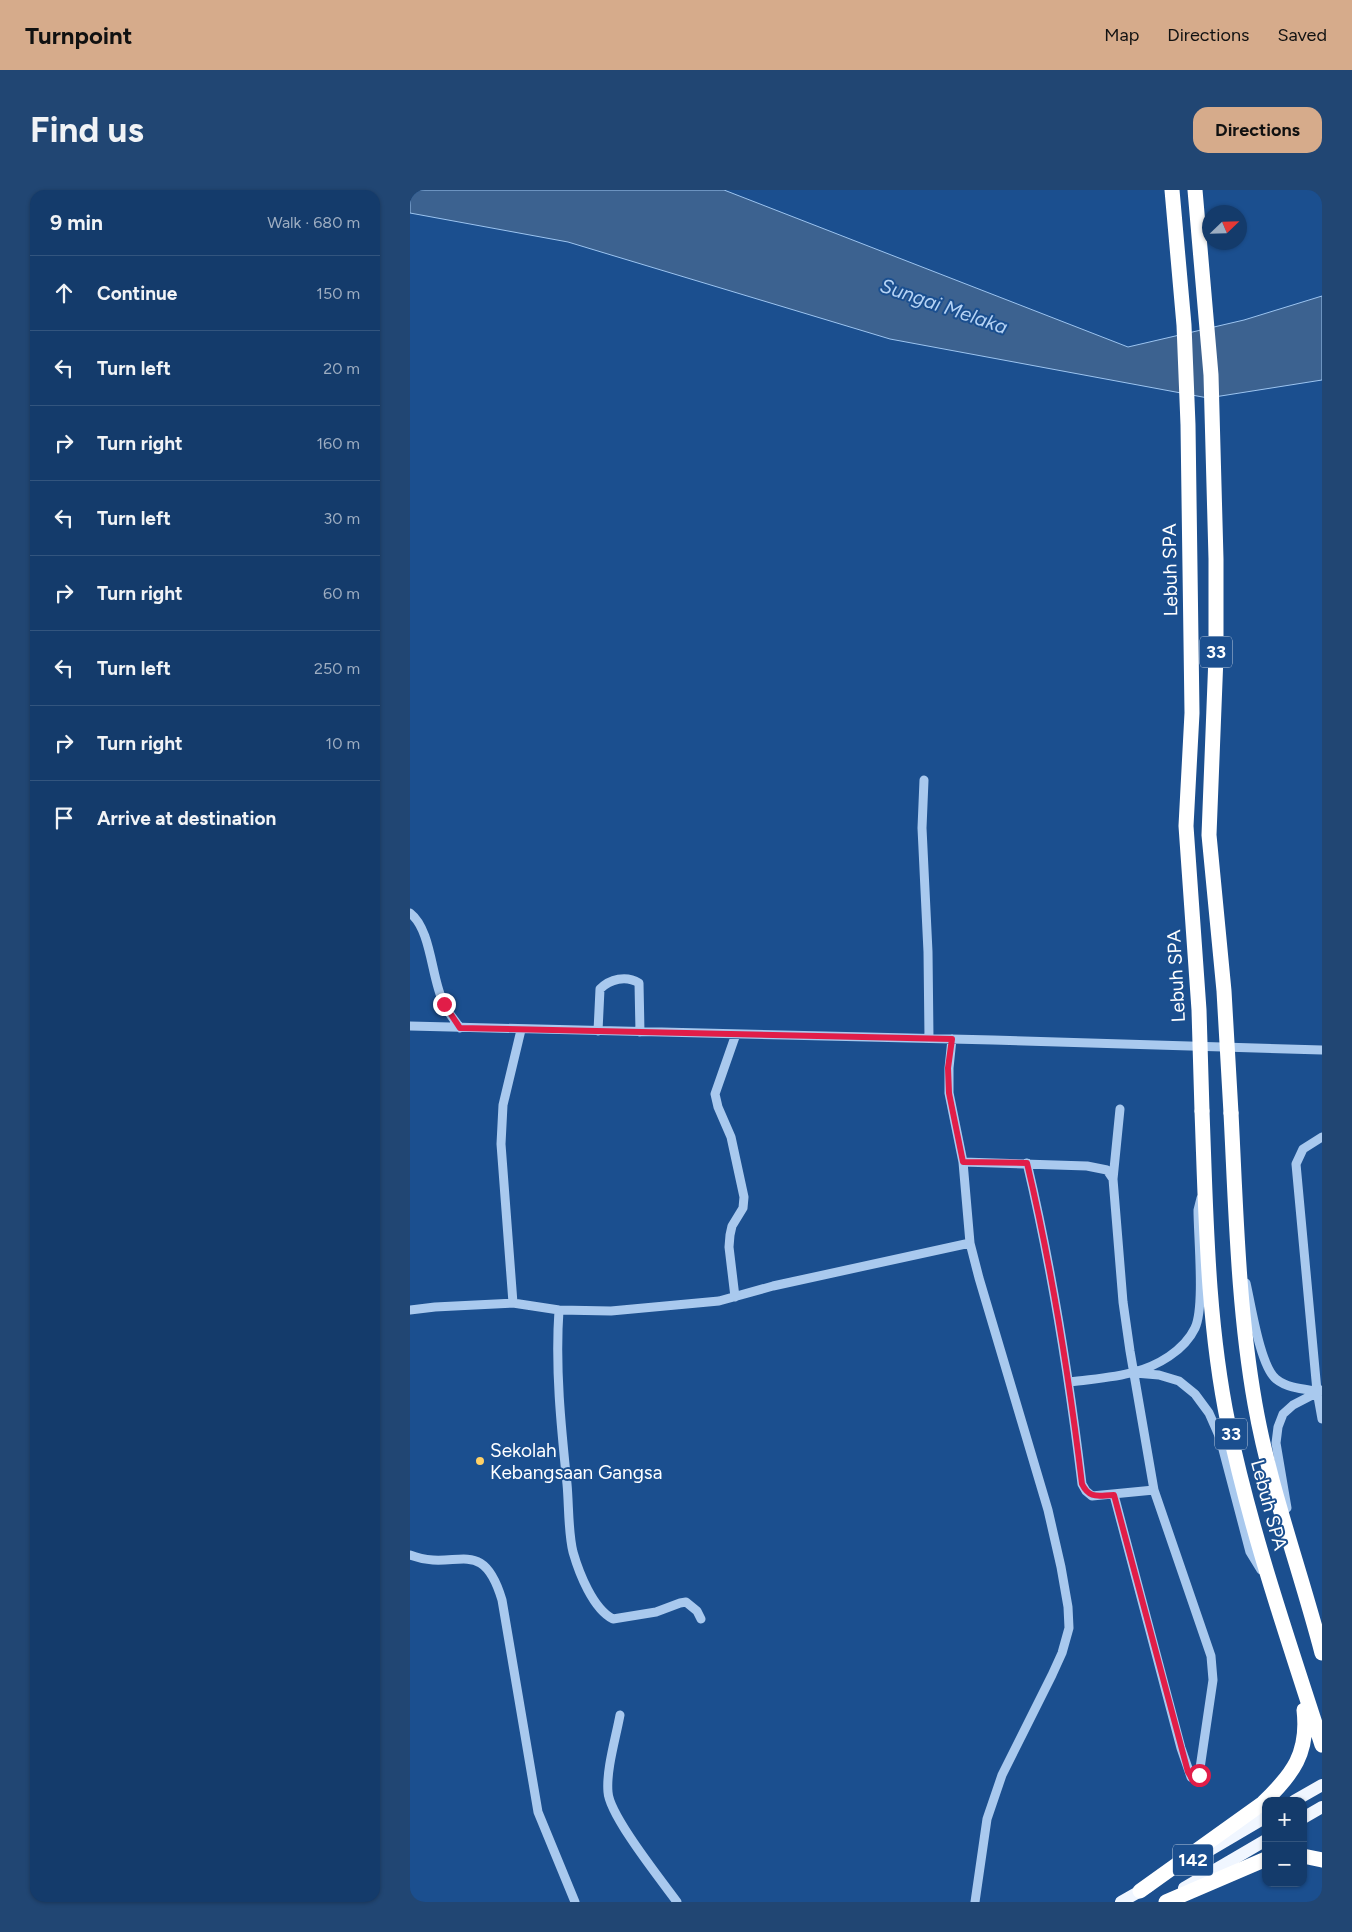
<!DOCTYPE html>
<html lang="en">
<head>
<meta charset="utf-8">
<style>
  body { margin:0; font-family:Figtree,sans-serif; background:#214673; color:#f1f3f6 }
  .controls { position:absolute; right:15px; bottom:15px; display:grid; overflow:hidden; border-radius:10px; box-shadow:0 1px 4px #0004 }
  .controls button { width:45px; height:45px; display:grid; place-items:center; padding:0; border:0; border-bottom:1px solid #33557e; background:#143b6b; color:#f1f3f6; font:25px sans-serif }
  .compass { position:absolute; left:792px; top:15px; width:45px; height:45px; border-radius:50%; background:#143b6b; box-shadow:0 1px 4px #0004; rotate:67deg }
  .stop { position:absolute; width:15px; height:15px; margin:-11px; border:4px solid #e11d48; border-radius:50%; background:#fff }
  .stop.end { background:#e11d48; border-color:#fff; box-shadow:0 1px 5px #0008 }
  .list { margin:0; padding:0; list-style:none }
  h2 { display:flex; justify-content:space-between; align-items:center; height:65px; margin:0; padding:0 20px; font-size:21px }
  h2 small { font-size:16px; font-weight:400; color:#9dadc1 }
  .list li { display:grid; grid-template-columns:32px 1fr auto; gap:15px; align-items:center; box-sizing:border-box; height:75px; padding:0 20px; border-top:1px solid #33557e }
  .list b { display:block; font-size:19px; white-space:nowrap }
  .list em { font-size:16px; font-style:normal; color:#9dadc1 }
  .icon { flex:none; width:28px; height:28px; fill:none; stroke:currentColor; stroke-width:2; stroke-linecap:round; stroke-linejoin:round }
  .map { position:relative; flex:none; width:912px; height:1712px; overflow:hidden; border-radius:15px }
  header { display:flex; align-items:center; gap:30px; box-sizing:border-box; height:70px; padding:0 25px; background:#d6ab8b; color:#111 }
  header strong { font-size:24px }
  nav { display:flex; gap:28px; margin-inline-start:auto; font-size:18px }
  .intro { display:flex; align-items:center; justify-content:space-between; box-sizing:border-box; height:120px; padding:0 30px }
  h1 { margin:0; font-size:35px }
  .button { padding:12px 22px; border-radius:15px; background:#d6ab8b; color:#111; font-size:18px; font-weight:700 }
  main { display:flex; gap:30px; padding:0 30px }
  aside { flex:1; background:#143b6b; border-radius:15px; box-shadow:0 1px 4px #0004 }
  .map>svg:first-child { display:block }
  .water { fill:#3c6290; stroke:#9cc4f0 }
  .lines { fill:none; stroke-linecap:round; stroke-linejoin:round }
  .minor { stroke:#a9c9ee; stroke-width:9 }
  .major { stroke:#f0f6ff; stroke-width:12 }
  .highway { stroke:#fff; stroke-width:15 }
  .highway-bridge { stroke:#fff; stroke-width:15 }
  .route { stroke:#e11d48; stroke-width:6 }
  .poi-dot { fill:#ffd166; stroke:#1b4f8f; stroke-width:2 }
  .labels { text-anchor:middle; dominant-baseline:central; stroke-width:4; stroke-linejoin:round; paint-order:stroke }
  .shield { fill:#1b4f8f; stroke:#bbcadd; stroke-width:1 }
  .shield-label { font-size:18px; font-weight:bold; fill:#fff }
  .street-label { font-size:19px; fill:#fff; stroke:#1b4f8f }
  .poi-label { font-size:19px; fill:#fff; stroke:#1b4f8f; text-anchor:start }
  .water-label { font-size:20px; font-style:italic; fill:#b5d3f5; stroke:#1b4f8f }
</style>
</head>
<body>
<header>
<strong>Turnpoint</strong>
<nav><a>Map</a><a>Directions</a><a>Saved</a></nav>
</header>
<div class="intro"><h1>Find us</h1><a class="button">Directions</a></div>
<main>
<aside>
<h2>9 min<small>Walk · 680 m</small></h2>
<ul class="list">
<li><svg class="icon" aria-label="ahead" viewBox="0 0 24 24"><path d="M12 20V5M6 11l6-6 6 6"/></svg><div><b>Continue</b></div><em>150 m</em></li>
<li><svg class="icon" aria-label="left" viewBox="0 0 24 24"><path d="M17 20v-9H6M10 6l-5 5 5 5"/></svg><div><b>Turn left</b></div><em>20 m</em></li>
<li><svg class="icon" aria-label="right" viewBox="0 0 24 24"><path d="M7 20v-9h11M14 6l5 5-5 5"/></svg><div><b>Turn right</b></div><em>160 m</em></li>
<li><svg class="icon" aria-label="left" viewBox="0 0 24 24"><path d="M17 20v-9H6M10 6l-5 5 5 5"/></svg><div><b>Turn left</b></div><em>30 m</em></li>
<li><svg class="icon" aria-label="right" viewBox="0 0 24 24"><path d="M7 20v-9h11M14 6l5 5-5 5"/></svg><div><b>Turn right</b></div><em>60 m</em></li>
<li><svg class="icon" aria-label="left" viewBox="0 0 24 24"><path d="M17 20v-9H6M10 6l-5 5 5 5"/></svg><div><b>Turn left</b></div><em>250 m</em></li>
<li><svg class="icon" aria-label="right" viewBox="0 0 24 24"><path d="M7 20v-9h11M14 6l5 5-5 5"/></svg><div><b>Turn right</b></div><em>10 m</em></li>
<li><svg class="icon" aria-label="arrive" viewBox="0 0 24 24"><path d="M6 21V4h12l-3 4 3 4H6"/></svg><div><b>Arrive at destination</b></div></li>
</ul>
</aside>
<div class="map">
<svg width="912" height="1712" viewBox="0 0 912 1712">
  <rect width="100%" height="100%" fill="#1b4f8f"/>
  <path class="water" d="M0,0H314L718,157L834,130L912,106V190L798,208L480,149L158,52L0,23Z"/>
  <g class="lines">
    <path class="minor" d="M514,590L512,638L518,762L519,848
      M0,723C22,740 21,789 34,814C38,823 45,830 50,838
      M0,836L583,850L912,860
      M188,841L190,799C200,789 216,785 229,793L230,842
      M542,849L539,878V903L553,972L560,1053L569,1088L638,1320L651,1377L658,1417L659,1438L652,1463L642,1485L592,1585L577,1629L565,1712
      M912,947L893,959L886,974L907,1201L912,1229
      M553,972L677,976L697,980L703,989
      M617,973C642,1079 659,1186 672,1294L676,1301L682,1306L744,1300
      M836,1093C841,1114 850,1176 866,1189C877,1198 893,1199 906,1201
      M325,1107L319,1057L320,1045L322,1036L333,1018L334,1007L321,947L308,917L305,904L326,844
      M103,1113L91,954L93,915L111,840
      M0,1120L25,1117L103,1113L149,1120L201,1121L309,1111L363,1096L560,1053
      M149,1120C145,1178 151,1236 157,1294C159,1315 158,1342 163,1362C169,1383 183,1419 203,1429L246,1422L270,1413L276,1412L287,1421L291,1429
      M725,1183L749,1185L769,1191L785,1204L799,1223L810,1248L840,1362L851,1380
      M660,1192C681,1189 704,1188 724,1182C747,1176 774,1161 785,1138C795,1117 788,1047 788,1020L791,1008
      M704,1305L771,1558L781,1587L789,1585L803,1490L801,1466L744,1300L720,1161L713,1112L703,989L710,919
      M877,1318L866,1253L868,1237L873,1224L883,1215L912,1200
      M0,1365C46,1383 72,1343 92,1410L128,1622L165,1712
      M210,1525C206,1547 196,1580 198,1602C199,1625 251,1690 267,1712"/>
    <path class="major" d="M884,1611L912,1595
      M893,1628L912,1617
      M788,1667L856,1627
      M774,1698L856,1650
      M711,1712L739,1696"/>
    <path class="highway" d="M792,921C796,1025 797,1131 818,1233C841,1343 878,1449 912,1555
      M821,923C826,1020 828,1118 845,1214C860,1299 890,1379 912,1463
      M893,1666L912,1670
      M730,1701L853,1613C883,1584 899,1563 894,1520
      M756,1712L856,1669"/>
    <path class="highway-bridge" d="M762,0L774,135L778,235L782,523L776,636L789,820L792,921
      M785,0L801,185L806,369V466L799,645L814,801L821,923"/>
  </g>
  <g class="lines">
    <path class="route" d="M34,814L50,838L542,849L538,878L539,903L553,972L617,973C642,1079 659,1186 672,1294C680,1310 689,1305 704,1305L778,1582L781,1587L789,1585"/>
  </g>
  <circle class="poi-dot" cx="70" cy="1271" r="5"/>
  <g class="labels">
    <g class="shield">
      <rect x="790" y="446.5" width="32" height="31" rx="4"/>
      <rect x="805" y="1228.5" width="32" height="31" rx="4"/>
      <rect x="763" y="1654.5" width="40" height="31" rx="4"/>
    </g>
    <g class="shield-label">
      <text x="806" y="462">33</text>
      <text x="821" y="1244">33</text>
      <text x="783" y="1670">142</text>
    </g>
    <g class="street-label">
      <text transform="translate(760 380) rotate(-91)">Lebuh SPA</text>
      <text transform="translate(766 786) rotate(-93)">Lebuh SPA</text>
      <text transform="translate(859 1315) rotate(75)">Lebuh SPA</text>
    </g>
    <g class="poi-label">
      <text x="80" y="1260">Sekolah<tspan x="80" dy="22">Kebangsaan Gangsa</tspan></text>
    </g>
    <g class="water-label">
      <text transform="translate(534 116) rotate(19)">Sungai Melaka</text>
    </g>
  </g>
</svg>
<div class="controls">
<button>+</button>
<button>−</button>
</div>
<svg class="compass" viewBox="-18 -18 36 36"><path d="M0-13l5 13h-10z" fill="#e53935"/><path d="M0 13l5-13h-10z" fill="#9dadc1"/></svg>
<div class="stop" style="left:789px;top:1585px"></div>
<div class="stop end" style="left:34px;top:814px"></div>
</div>
</main>
</body>
</html>
